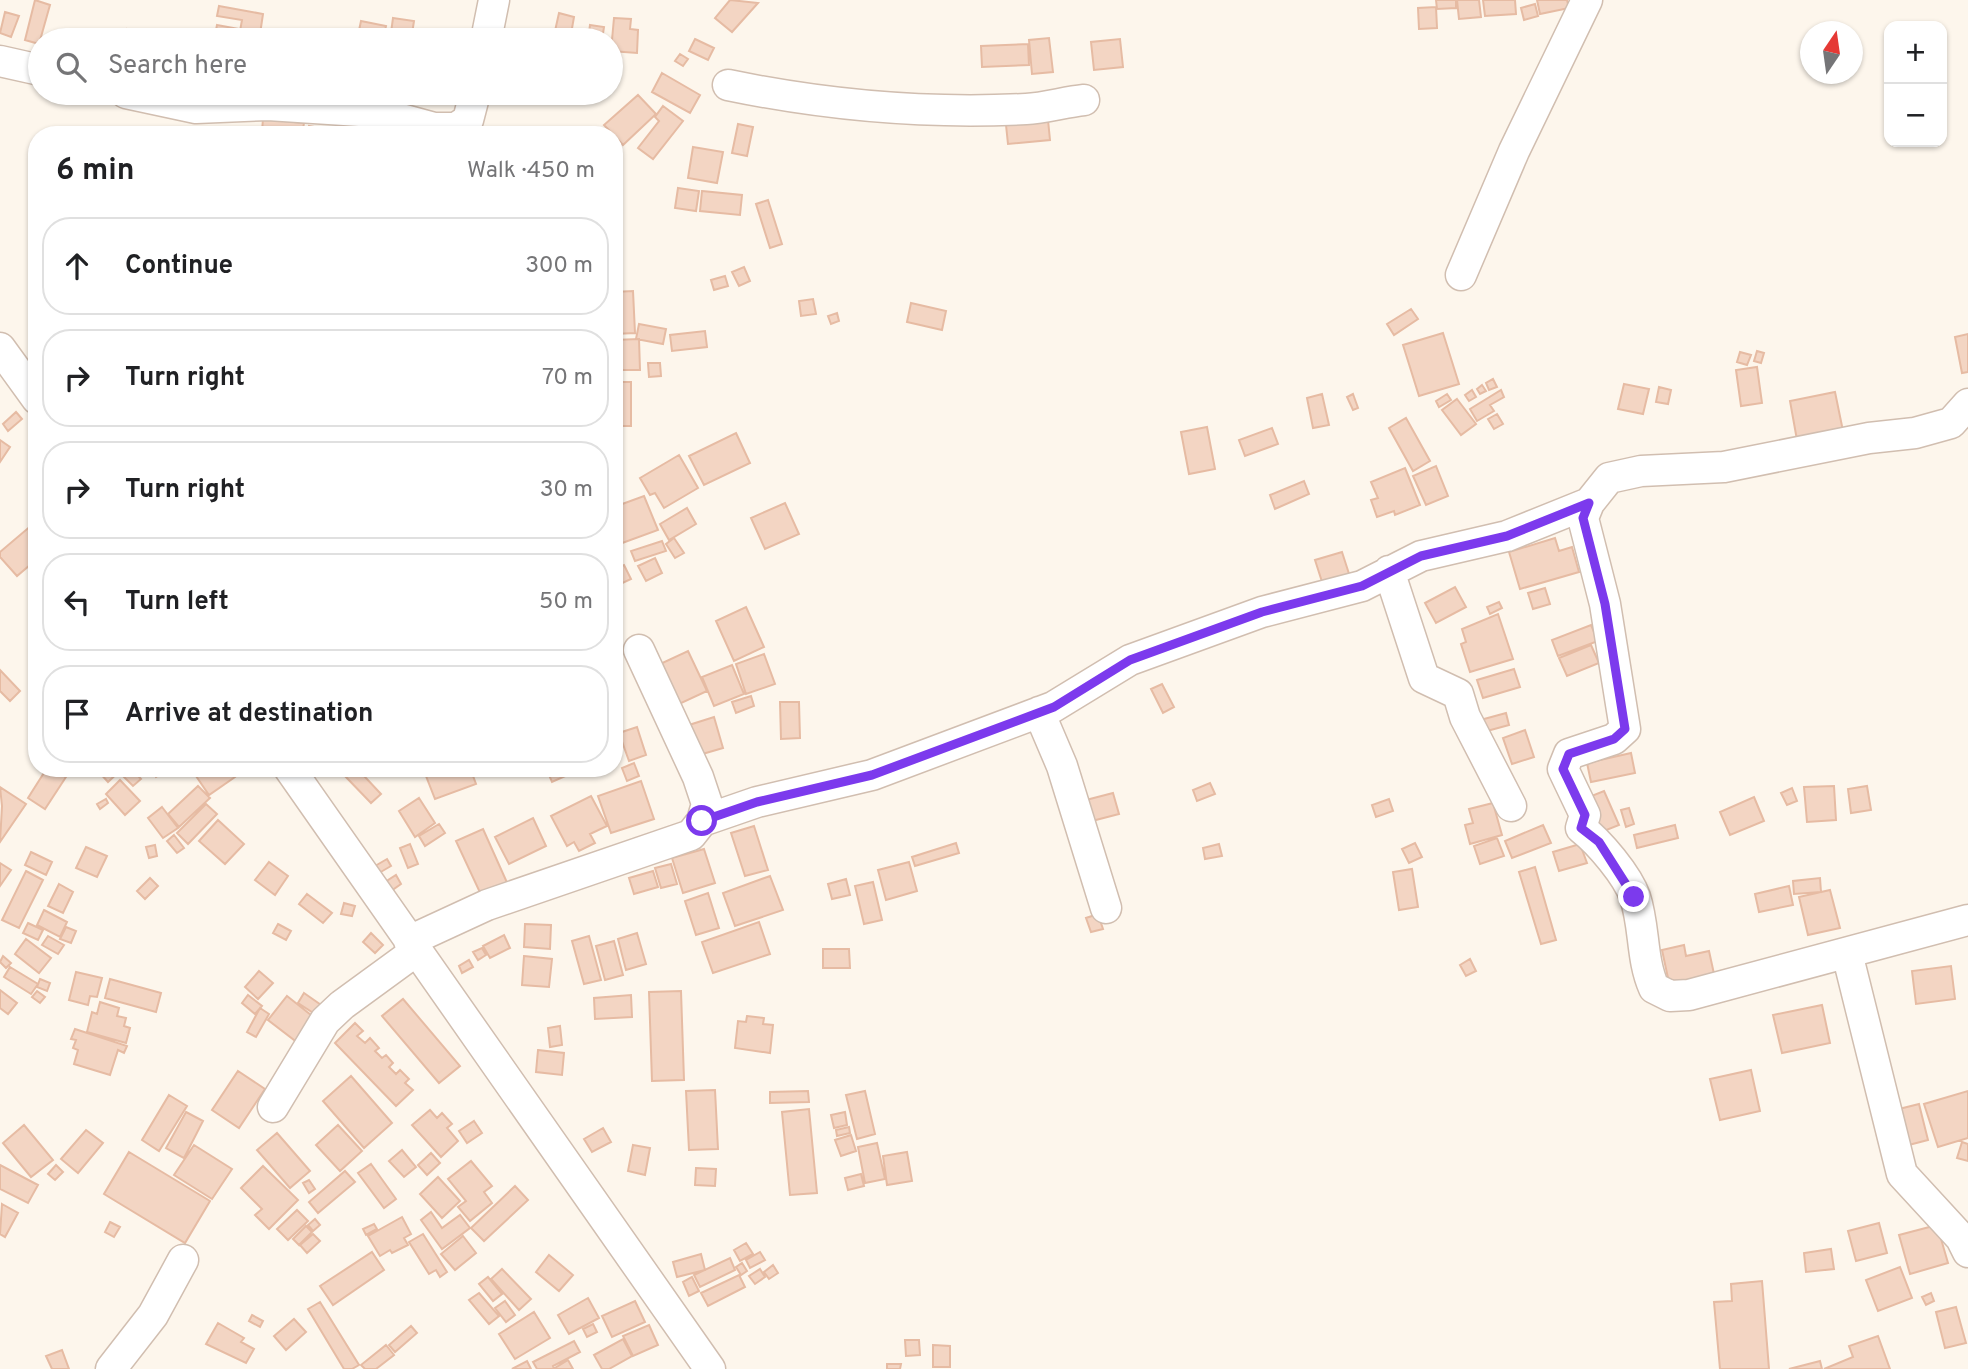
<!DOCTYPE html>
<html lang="en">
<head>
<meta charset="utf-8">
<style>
  body { margin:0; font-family:Overpass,sans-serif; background:#f2f2f2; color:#202124 }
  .controls { position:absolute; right:21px; top:21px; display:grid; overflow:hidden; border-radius:14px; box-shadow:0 2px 5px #0004 }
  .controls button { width:63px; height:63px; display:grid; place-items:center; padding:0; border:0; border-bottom:2px solid #e0e0e0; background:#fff; color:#202124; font:35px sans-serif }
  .compass { position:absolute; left:1800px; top:21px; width:63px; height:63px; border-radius:50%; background:#fff; box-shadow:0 2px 5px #0004; rotate:13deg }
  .stop { position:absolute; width:21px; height:21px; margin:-16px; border:5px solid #7c3aed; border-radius:50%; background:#fff }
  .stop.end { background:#7c3aed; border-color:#fff; box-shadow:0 2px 7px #0008 }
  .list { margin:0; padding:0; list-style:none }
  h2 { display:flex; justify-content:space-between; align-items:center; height:91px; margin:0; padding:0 28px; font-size:30px }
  h2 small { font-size:23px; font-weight:400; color:#757577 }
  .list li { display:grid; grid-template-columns:46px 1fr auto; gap:21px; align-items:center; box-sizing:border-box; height:98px; margin:0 14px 14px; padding:0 14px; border:2px solid #e0e0e0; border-radius:28px }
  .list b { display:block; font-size:26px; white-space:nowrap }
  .list em { font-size:23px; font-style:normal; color:#757577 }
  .icon { flex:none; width:38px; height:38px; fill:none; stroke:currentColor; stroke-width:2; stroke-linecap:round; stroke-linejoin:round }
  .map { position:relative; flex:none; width:1968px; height:1369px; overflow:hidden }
  .search { position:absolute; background:#fff; box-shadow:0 2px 5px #0004; left:28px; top:28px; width:595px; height:77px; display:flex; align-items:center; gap:18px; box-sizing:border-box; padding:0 24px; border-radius:38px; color:#757577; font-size:26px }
  .panel { position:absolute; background:#fff; box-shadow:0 2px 5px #0004; left:28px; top:126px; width:595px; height:651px; border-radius:28px }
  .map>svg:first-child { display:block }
  .building { fill:#f3d5c3; stroke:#e6bba3; stroke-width:2 }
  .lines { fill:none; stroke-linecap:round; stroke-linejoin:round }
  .minor-casing { stroke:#d1beb0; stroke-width:33 }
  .minor { stroke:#fff; stroke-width:30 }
  .route { stroke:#7c3aed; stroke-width:9 }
</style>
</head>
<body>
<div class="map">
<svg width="1968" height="1369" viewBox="0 0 1968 1369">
  <rect width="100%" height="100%" fill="#fdf6ec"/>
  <path class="building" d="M35,0L50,5L39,44L25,40Z
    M730,0L758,3L732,32L715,18Z
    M1436,0H1456V8L1437,9Z
    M1457,0H1479L1481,17L1459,19Z
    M1483,0H1515L1516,14L1485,16Z
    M1537,0H1567L1569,8L1540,14Z
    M1535,4L1538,16L1524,20L1521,8Z
    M219,6L263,14L260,34L240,31L242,20L217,16Z
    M1436,7L1437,28L1419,29L1418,8Z
    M5,12L19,16L11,37L0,33Z
    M559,13L574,17L571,34L555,31Z
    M393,18L414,21L411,40H390Z
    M614,18L631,19L630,29L638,30L637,53L611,51Z
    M361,21L386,26L383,40H357Z
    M217,25L239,29L237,39L242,40H214Z
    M590,25L604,27L602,40H588Z
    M127,29L179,40H125Z
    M421,37L447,40H420Z
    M1049,38L1053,72L1032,74L1029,40Z
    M695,39L714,48L708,60L689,51Z
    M1120,39L1123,67L1094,70L1091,42Z
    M1028,44L1029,65L982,67L981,46Z
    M680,54L688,59L683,66L675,61Z
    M662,73L700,95L690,113L652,92Z
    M346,93H367L365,105L345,102Z
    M381,93H403L400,108L379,104Z
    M638,95L656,114L623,145L604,125Z
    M663,106L683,121L653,159L638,148L659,121L655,117Z
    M263,119L304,123L302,135L262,131Z
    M1048,120L1050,140L1008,144L1006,125Z
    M738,124L753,127L747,156L732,153Z
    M309,126L341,132V135H307Z
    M693,147L723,152L717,183L688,178Z
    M678,188L699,191L696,211L675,208Z
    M702,191L742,195L740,215L700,211Z
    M768,200L782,244L770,248L756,204Z
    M744,267L750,281L739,286L732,272Z
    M725,276L728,286L714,290L711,280Z
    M633,291L635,333L614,334V292Z
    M813,299L816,314L801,316L799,301Z
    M911,303L946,311L942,330L907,322Z
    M1411,309L1418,319L1394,335L1387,324Z
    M837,313L839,321L831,324L828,316Z
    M639,324L666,329L663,344L636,339Z
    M705,331L707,347L672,351L670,335Z
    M1443,333L1459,384L1419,396L1403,345Z
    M1968,334V372L1962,373L1955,337Z
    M639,339L640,370H614V340Z
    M1757,351L1764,353L1761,363L1754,361Z
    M1740,352L1751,355L1747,365L1737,362Z
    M648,363H660L661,376L649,377Z
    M1757,367L1762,403L1741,406L1736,370Z
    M1493,379L1497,387L1489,390L1486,383Z
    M614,382H631V426H614Z
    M1624,384L1649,389L1643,414L1618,409Z
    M1482,385L1486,391L1480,394L1477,389Z
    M1659,387L1671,390L1668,404L1656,402Z
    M1472,390L1476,397L1469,401L1465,395Z
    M1501,390L1504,397L1490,405L1494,411L1477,421L1470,409Z
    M1835,392L1843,431L1797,440L1790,401Z
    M1322,394L1329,425L1313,428L1307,398Z
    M1353,394L1358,408L1353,410L1347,397Z
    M1447,394L1451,400L1439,407L1436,401Z
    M1457,399L1476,424L1461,435L1442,410Z
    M16,412L22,419L8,431L3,424Z
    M1497,414L1503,424L1494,429L1488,419Z
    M1406,418L1430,461L1413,471L1389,428Z
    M1207,427L1215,469L1189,474L1181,432Z
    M1272,428L1278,444L1245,456L1239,440Z
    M736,433L750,463L704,485L689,456Z
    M0,440L10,447L0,462Z
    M679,455L698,488L664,508L655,493L650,495L640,478Z
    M1436,466L1448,496L1426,505L1413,476Z
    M1405,468L1420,505L1395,515L1394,511L1377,517L1371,500L1378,498L1371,482Z
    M1304,481L1309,494L1275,509L1270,495Z
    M644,496L658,530L614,546V507Z
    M785,503L799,534L765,549L751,518Z
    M687,508L696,524L669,540L660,524Z
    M33,524L37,528V559L17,576L0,557V552Z
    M674,538L684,553L675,558L666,544Z
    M1555,538L1559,551L1572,547L1579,572L1520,589L1509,552Z
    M662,541L666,551L635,561L631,551Z
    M1342,552L1351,580L1324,588L1315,560Z
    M655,558L662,573L646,581L638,566Z
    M624,565L631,579L614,587V570Z
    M1455,587L1466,607L1436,623L1425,603Z
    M1545,588L1550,604L1533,609L1528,593Z
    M1499,602L1502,608L1490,614L1487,607Z
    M746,607L764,647L734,661L716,621Z
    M1498,614L1513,659L1470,672L1461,644L1466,642L1462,629Z
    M1591,625L1598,641L1558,656L1552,640Z
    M1591,645L1599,663L1567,676L1559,658Z
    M688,651L707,691L677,705L658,665Z
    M764,654L775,684L746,694L736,664Z
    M732,665L744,694L714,706L702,677Z
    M1514,669L1520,687L1483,698L1477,680Z
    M0,670L20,691L10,701L0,691Z
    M1162,684L1174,707L1163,713L1151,689Z
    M751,696L754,706L736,713L732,702Z
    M780,702H799L800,738L781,739Z
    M1506,713L1509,725L1476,734L1473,722Z
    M714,717L723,748L699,755L689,725Z
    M637,727L646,755L629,761L619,733Z
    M1525,730L1534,757L1512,764L1503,738Z
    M1631,753L1635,773L1591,782L1587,763Z
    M634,763L639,776L627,781L622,768Z
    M47,768L66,777L45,809L28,798Z
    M104,768H123L108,782L99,772Z
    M126,768H131L141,779L133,786L120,773Z
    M150,768H181L170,775L167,770L156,777Z
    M208,768H229L235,777L209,795L196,776Z
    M350,768H374L365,777L381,794L371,803L343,774Z
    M447,768H470L476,784L435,799L426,776Z
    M546,768H581V769L552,782Z
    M120,780L140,801L125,815L106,794Z
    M641,781L654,819L611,833L598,796Z
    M1210,783L1215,794L1197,801L1193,790Z
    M198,786L210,798L179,827L168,814Z
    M1834,786L1836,820L1807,822L1804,787Z
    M1867,786L1871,810L1851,813L1848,789Z
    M0,787L26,804L0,842L2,806Z
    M1792,788L1797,801L1787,805L1781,793Z
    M1604,791L1619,825L1599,833L1584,799Z
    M1113,793L1119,814L1092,821L1086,800Z
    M591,796L607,826L590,834L595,843L579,851L574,842L567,846L551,816Z
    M1754,797L1764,821L1730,835L1720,812Z
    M419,798L435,823L415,837L399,811Z
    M106,799L108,803L100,809L97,804Z
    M1389,799L1393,811L1376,817L1372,805Z
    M1493,803L1502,835L1470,844L1465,825L1473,823L1469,809Z
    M206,804L217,814L188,844L177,833Z
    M162,807L178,828L163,838L148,818Z
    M1629,808L1634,824L1626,827L1621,810Z
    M533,818L546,846L509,864L495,837Z
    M218,820L244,844L225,864L199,841Z
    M439,824L445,833L425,846L419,836Z
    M1543,825L1551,843L1512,858L1505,841Z
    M1675,825L1678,838L1637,848L1634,835Z
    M754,826L768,870L745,876L731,833Z
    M483,829L509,887L483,899L456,841Z
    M174,835L184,848L177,853L167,841Z
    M1497,838L1504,856L1480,864L1474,846Z
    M956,843L959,853L915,866L912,857Z
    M1415,843L1422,857L1409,863L1402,849Z
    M410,844L418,864L408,868L400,848Z
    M1219,844L1222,856L1205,859L1203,848Z
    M1580,844L1587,863L1559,871L1553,852Z
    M155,845L157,856L149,858L146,847Z
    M86,847L107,856L97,877L76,868Z
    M704,849L715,883L683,893L672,858Z
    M31,852L52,862L46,875L25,865Z
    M387,859L391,866L379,873L375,866Z
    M269,862L288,876L275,895L255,880Z
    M909,862L917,891L886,900L878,870Z
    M0,863L11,870L0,886Z
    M671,864L677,884L661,888L655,868Z
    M1535,867L1556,940L1541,944L1519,872Z
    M1412,869L1418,907L1399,910L1393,872Z
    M26,871L43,880L19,928L2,920Z
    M653,871L658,887L634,894L629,878Z
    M396,875L401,884L391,891L385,882Z
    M770,876L783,910L735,926L723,893Z
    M150,878L158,886L145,899L137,891Z
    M1820,878L1821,892L1794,894L1793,881Z
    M846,879L850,895L832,899L828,884Z
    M873,882L882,920L864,924L855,886Z
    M59,884L73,892L63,913L48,906Z
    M1789,886L1793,905L1759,912L1755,894Z
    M1830,890L1840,928L1808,935L1799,897Z
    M708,893L719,928L696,935L685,901Z
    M307,894L332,913L323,923L299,904Z
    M344,903L355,906L352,916L341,914Z
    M44,910L67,922L60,937L37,925Z
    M1098,914L1103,929L1091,932L1086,918Z
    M759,922L770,954L713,973L702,942Z
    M28,923L43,930L38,940L23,933Z
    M278,924L291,931L286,940L273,933Z
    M525,924L551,925L550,949L524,947Z
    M66,927L76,931L71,943L60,939Z
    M371,933L383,945L375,953L363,942Z
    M637,933L646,964L626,970L618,939Z
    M504,935L510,948L490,958L483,946Z
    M48,936L64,945L58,954L42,945Z
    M589,936L601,980L584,984L572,941Z
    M26,939L51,958L39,973L15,954Z
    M614,941L623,975L605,980L596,946Z
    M1684,945L1686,956L1709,951L1716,983L1671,992L1662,950Z
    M482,948L486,955L478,960L473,952Z
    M823,949H849L850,968H823Z
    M3,956L11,963L6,968L0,962Z
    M524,956L552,959L549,987L522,985Z
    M1470,959L1476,971L1466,976L1460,965Z
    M469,960L473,967L462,973L459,966Z
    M1951,966L1955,999L1916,1004L1912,971Z
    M10,967L38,984L31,994L4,977Z
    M259,971L273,983L258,999L245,987Z
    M76,972L102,978L97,997L90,996L88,1005L69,1000Z
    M40,979L50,983L47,991L37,987Z
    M110,979L161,993L156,1012L105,998Z
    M0,990L17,1003L8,1014L0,1008Z
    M37,991L45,997L40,1003L32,997Z
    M681,991L684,1080L652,1081L649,992Z
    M304,993L324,1007L318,1016L298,1003Z
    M248,995L262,1006L255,1014L242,1003Z
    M631,995L632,1017L595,1019L594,998Z
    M287,996L316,1019L298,1043L268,1020Z
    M403,999L460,1066L439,1083L382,1016Z
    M100,1002L119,1008L117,1016L126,1018L124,1026L130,1028L126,1043L87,1032L92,1012L97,1014Z
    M1822,1005L1830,1043L1782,1053L1773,1015Z
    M260,1008L269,1014L256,1037L247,1032Z
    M747,1016L764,1018L763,1024L773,1025L770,1053L735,1048L738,1021L746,1022Z
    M355,1023L363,1031L357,1036L365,1043L370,1038L379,1048L375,1051L382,1058L386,1055L393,1063L389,1067L396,1074L400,1070L409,1079L405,1083L413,1090L396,1106L335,1043Z
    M560,1026L562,1045L550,1047L548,1028Z
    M75,1029L127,1046L124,1053L118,1050L110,1075L74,1064L78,1050L73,1048L76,1040L71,1039Z
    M538,1050L564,1053L562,1075L536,1072Z
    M1751,1070L1760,1111L1720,1120L1710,1079Z
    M238,1071L265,1089L239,1128L212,1110Z
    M351,1076L392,1123L364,1148L323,1101Z
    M715,1090L718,1149L689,1150L686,1091Z
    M808,1091L809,1102L770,1103V1092Z
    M865,1091L875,1134L857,1139L846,1095Z
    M1968,1091V1138L1938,1147L1924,1104Z
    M169,1095L187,1106L159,1151L142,1140Z
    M1919,1104L1928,1140L1901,1147L1891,1111Z
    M809,1109L817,1193L790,1195L782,1112Z
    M430,1110L437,1118L442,1113L452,1124L447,1128L458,1141L441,1157L412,1125Z
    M186,1112L203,1121L184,1158L166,1148Z
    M845,1112L847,1125L834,1128L831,1115Z
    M474,1121L482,1133L467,1143L459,1131Z
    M24,1125L53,1160L31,1177L3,1143Z
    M338,1125L362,1151L340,1171L316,1145Z
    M849,1127L850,1133L837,1136L836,1130Z
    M603,1128L611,1142L592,1152L584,1139Z
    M86,1130L103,1143L78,1173L61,1159Z
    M277,1133L310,1171L290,1188L257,1150Z
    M851,1135L856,1151L841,1156L835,1140Z
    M1962,1142L1968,1144V1161L1957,1158Z
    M877,1143L885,1179L865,1183L858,1147Z
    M194,1145L232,1169L212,1199L174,1175Z
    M633,1145L650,1148L645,1175L628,1171Z
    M402,1150L416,1167L404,1177L389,1161Z
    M129,1152L210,1201L185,1243L104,1194Z
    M907,1152L912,1181L887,1185L883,1156Z
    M431,1153L440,1163L427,1175L418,1165Z
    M471,1161L492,1186L484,1192L492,1203L470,1221L458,1207L466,1201L448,1179Z
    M371,1164L396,1199L384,1208L358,1173Z
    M0,1165L38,1185L28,1203L0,1189Z
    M56,1165L63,1172L55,1180L48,1174Z
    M263,1166L298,1200L269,1229L255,1215L262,1209L241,1188Z
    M696,1168L716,1169L715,1186L695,1185Z
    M345,1171L355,1182L318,1213L309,1202Z
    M861,1174L864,1186L848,1190L845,1178Z
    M438,1177L460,1201L442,1218L420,1194Z
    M309,1180L315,1189L309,1193L303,1183Z
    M515,1186L528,1200L484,1241L471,1228Z
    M2,1204L18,1213L5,1237L0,1234Z
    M297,1210L308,1221L288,1240L277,1229Z
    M431,1212L442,1228L460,1215L470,1228L442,1249L421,1220Z
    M402,1217L411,1234L404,1238L408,1245L392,1253L390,1250L380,1256L368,1236Z
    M315,1219L320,1225L313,1231L308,1225Z
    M110,1222L120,1227L114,1237L105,1232Z
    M1879,1223L1887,1253L1856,1261L1848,1231Z
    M374,1224L377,1229L366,1235L363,1229Z
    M1937,1225L1948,1263L1910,1274L1899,1235Z
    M306,1226L312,1232L299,1245L293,1239Z
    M313,1234L320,1241L307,1253L300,1245Z
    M423,1234L447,1272L440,1277L436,1270L429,1274L409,1242Z
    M463,1236L476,1253L455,1270L441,1254Z
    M746,1243L753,1254L740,1261L734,1250Z
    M1831,1249L1834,1269L1806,1272L1804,1253Z
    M372,1252L384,1270L333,1305L320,1286Z
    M760,1252L765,1260L750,1268L746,1260Z
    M701,1254L705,1270L677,1277L673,1262Z
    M549,1255L573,1275L559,1291L536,1272Z
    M730,1258L735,1270L700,1287L694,1275Z
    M742,1263L747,1271L741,1275L736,1267Z
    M773,1265L778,1273L769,1279L764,1272Z
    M1900,1267L1912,1298L1878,1311L1866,1280Z
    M502,1269L531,1299L519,1310L491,1279Z
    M760,1269L765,1277L755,1284L749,1276Z
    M739,1275L745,1287L708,1306L701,1293Z
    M488,1277L502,1294L493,1301L479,1284Z
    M692,1277L699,1291L689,1296L683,1282Z
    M1762,1281L1769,1369H1720L1714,1302L1732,1301L1731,1284Z
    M479,1293L499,1316L489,1324L469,1300Z
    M1931,1293L1934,1301L1926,1305L1922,1297Z
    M588,1298L599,1318L569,1334L558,1315Z
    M505,1301L515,1315L506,1322L495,1308Z
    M635,1301L645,1322L612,1337L602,1316Z
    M320,1302L359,1365L352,1369H344L308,1309Z
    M1956,1307L1966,1343L1945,1348L1936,1312Z
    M534,1312L550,1338L515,1359L499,1334Z
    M252,1315L263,1321L260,1327L249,1321Z
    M294,1319L306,1332L286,1350L274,1336Z
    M218,1323L244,1338L241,1342L254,1349L246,1363L206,1344Z
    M593,1324L597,1332L587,1337L583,1329Z
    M649,1325L658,1345L633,1356L623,1336Z
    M411,1326L417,1333L395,1352L389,1345Z
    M1878,1336L1890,1369H1824L1853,1357L1849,1346Z
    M623,1339L632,1356L609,1369H602L594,1355Z
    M905,1340H919L920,1355L906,1356Z
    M574,1341L580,1352L553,1366L554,1369H537L533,1362Z
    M386,1345L394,1355L376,1369H365L361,1365Z
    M933,1345L950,1346V1367H933Z
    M62,1350L69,1369H52L46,1356Z
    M568,1360L573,1369H556L555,1368Z
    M527,1361L531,1369H512Z
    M1820,1361L1822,1369H1789Z
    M887,1364H901L900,1369H887Z"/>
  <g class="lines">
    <g class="minor-casing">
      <path id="minor" d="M486,40L494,0
        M0,61L40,70
        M728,85C825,105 927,114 1026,109C1045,108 1065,102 1084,100
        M126,93L196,108L268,105L375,112L434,128H456L468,120L475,93
        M1461,275L1514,151L1587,0
        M0,348L37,399
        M1968,404L1951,423L1915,433L1869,438L1724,467L1641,471L1609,478L1589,503L1583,518L1605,604L1625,729L1614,739L1569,754L1563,769L1585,815L1581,828C1600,843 1627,875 1635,897C1645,927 1641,959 1654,988L1670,996L1689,995L1968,920
        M1389,571L1424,678L1458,694L1465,717L1511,806
        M1039,712L1062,766L1106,908
        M289,768L710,1369
        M702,821L757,802L872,775L1053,707L1130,660L1262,612L1362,586L1421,556L1507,536L1589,503
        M409,941L487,905L691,835L702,821L707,804L698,777L639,650
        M1847,953L1902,1174L1961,1238L1968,1252
        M273,1107L325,1021L342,1005L416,951
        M111,1369L153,1315L183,1260"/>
    </g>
    <use href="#minor" class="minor"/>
  </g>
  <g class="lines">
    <path class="route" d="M702,821L757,802L872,775L1054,707L1130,660L1262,612L1362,586L1421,556L1507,536L1589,503L1583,518L1605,604L1625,729L1614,739L1569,754L1563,769L1585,815L1581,828L1599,842L1634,897"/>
  </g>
</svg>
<div class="controls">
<button>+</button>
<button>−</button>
</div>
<svg class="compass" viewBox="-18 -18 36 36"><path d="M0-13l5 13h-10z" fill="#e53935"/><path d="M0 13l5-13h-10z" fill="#757577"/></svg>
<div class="stop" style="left:702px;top:821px"></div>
<div class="stop end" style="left:1634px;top:897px"></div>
<div class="search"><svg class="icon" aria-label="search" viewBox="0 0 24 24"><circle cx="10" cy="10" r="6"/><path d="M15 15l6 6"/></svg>Search here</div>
<section class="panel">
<h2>6 min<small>Walk · 450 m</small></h2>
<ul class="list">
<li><svg class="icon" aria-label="ahead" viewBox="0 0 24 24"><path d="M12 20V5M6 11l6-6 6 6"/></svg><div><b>Continue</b></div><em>300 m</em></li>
<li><svg class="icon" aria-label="right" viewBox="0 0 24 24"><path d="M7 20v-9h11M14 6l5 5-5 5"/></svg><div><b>Turn right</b></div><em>70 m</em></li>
<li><svg class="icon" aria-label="right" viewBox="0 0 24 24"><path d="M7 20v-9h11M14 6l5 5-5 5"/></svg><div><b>Turn right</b></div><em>30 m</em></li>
<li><svg class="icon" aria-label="left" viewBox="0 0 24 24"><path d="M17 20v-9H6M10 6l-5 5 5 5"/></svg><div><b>Turn left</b></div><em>50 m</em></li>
<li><svg class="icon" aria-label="arrive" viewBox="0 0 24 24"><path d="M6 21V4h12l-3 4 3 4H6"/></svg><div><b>Arrive at destination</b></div></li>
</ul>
</section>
</div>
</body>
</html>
